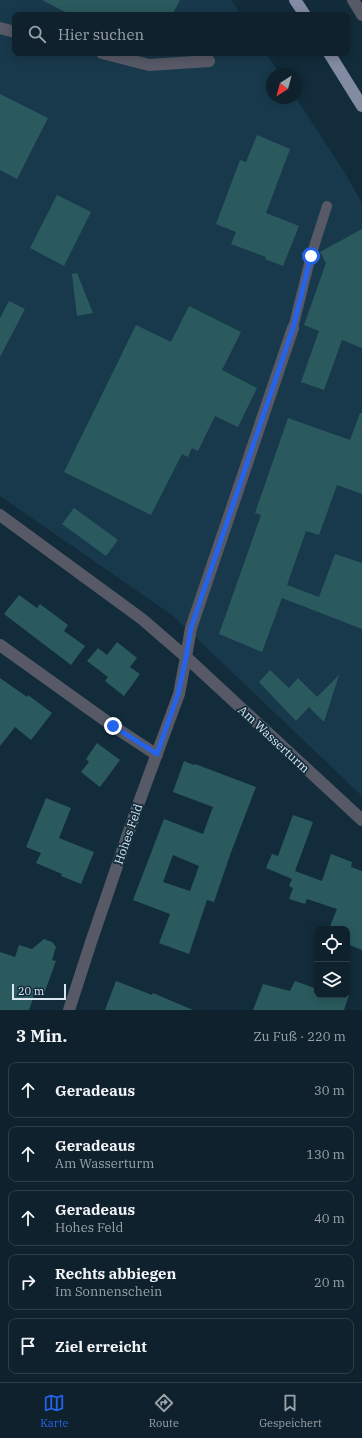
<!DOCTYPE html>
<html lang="de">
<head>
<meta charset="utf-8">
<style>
  body { margin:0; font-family:"IBM Plex Serif",serif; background:#172934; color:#f1f3f6 }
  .controls { position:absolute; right:12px; bottom:12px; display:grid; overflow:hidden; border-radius:8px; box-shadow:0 2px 10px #0003 }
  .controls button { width:36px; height:36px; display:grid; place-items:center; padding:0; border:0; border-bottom:1px solid #2e3e48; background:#0e212c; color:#f1f3f6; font:20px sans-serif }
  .compass { position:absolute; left:266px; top:68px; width:36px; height:36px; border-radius:50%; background:#0e212c; box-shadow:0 2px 10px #0003; rotate:216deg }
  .scale { position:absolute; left:12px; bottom:10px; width:54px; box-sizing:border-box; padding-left:4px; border:2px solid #d8e7f1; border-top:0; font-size:11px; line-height:14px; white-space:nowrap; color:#d8e7f1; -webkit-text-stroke:3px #122c3b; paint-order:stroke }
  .stop { position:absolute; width:12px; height:12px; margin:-9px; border:3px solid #2563eb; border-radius:50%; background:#fff }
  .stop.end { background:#2563eb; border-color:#fff; box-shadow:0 1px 4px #0008 }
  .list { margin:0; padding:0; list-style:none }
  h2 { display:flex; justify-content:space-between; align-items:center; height:52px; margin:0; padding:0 16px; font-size:17px }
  h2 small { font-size:13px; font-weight:400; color:#9ba3a9 }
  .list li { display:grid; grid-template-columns:26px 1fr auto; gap:12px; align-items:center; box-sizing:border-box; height:56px; margin:0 8px 8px; padding:0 8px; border:1px solid #2e3e48; border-radius:8px }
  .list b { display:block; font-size:15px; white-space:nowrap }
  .list p { margin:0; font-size:13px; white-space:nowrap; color:#9ba3a9 }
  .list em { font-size:13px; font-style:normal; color:#9ba3a9 }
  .icon { flex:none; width:22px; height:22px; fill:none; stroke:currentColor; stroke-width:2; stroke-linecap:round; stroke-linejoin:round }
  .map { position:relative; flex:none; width:362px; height:1010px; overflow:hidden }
  .search { position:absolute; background:#0e212c; box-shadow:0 2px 10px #0003; left:12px; right:12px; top:12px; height:44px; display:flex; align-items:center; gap:10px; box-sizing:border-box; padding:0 14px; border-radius:8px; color:#9ba3a9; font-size:15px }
  .sheet { height:372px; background:#0e212c }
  nav { display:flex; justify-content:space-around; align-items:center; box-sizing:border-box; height:56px; border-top:1px solid #2e3e48; background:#0e212c; font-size:11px; color:#9ba3a9 }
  nav a { display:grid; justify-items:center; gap:2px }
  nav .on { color:#2563eb }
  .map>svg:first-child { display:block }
  .built { fill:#18394b }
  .building { fill:#2a5a5e; fill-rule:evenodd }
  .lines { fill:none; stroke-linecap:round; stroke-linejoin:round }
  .lane { stroke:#575a66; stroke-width:10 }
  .street { stroke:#575a66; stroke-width:12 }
  .primary { stroke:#838ba2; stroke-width:12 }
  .route { stroke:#2563eb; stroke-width:5 }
  .labels { text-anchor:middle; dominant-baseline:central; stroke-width:3.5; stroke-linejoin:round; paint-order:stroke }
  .street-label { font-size:12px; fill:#d8e7f1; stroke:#122c3b }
</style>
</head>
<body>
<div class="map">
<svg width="362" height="1010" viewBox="0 0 362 1010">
  <rect width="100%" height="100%" fill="#122c3b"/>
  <path class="built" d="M0,0H231L241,15H15V53H266L280,74H272V98H296L345,173L362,203V796L172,615L0,496Z"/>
  <path class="building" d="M42,0H180L172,15H71Z
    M0,94L48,118L17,179L0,170Z
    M257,135L290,149L266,213L299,226L283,266L265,259L266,257L231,244L236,232L216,224L240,160L246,162Z
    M57,195L91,212L64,266L30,248Z
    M362,229V348L342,340L324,390L301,382L319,331L304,325L326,263L320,252Z
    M77,273L93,313L77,316L72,274Z
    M9,301L25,309L0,357V318Z
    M189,306L241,332L222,370L257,388L238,427L215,416L198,451L192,448L188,457L182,454L151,515L64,472L136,325L171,342Z
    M360,413H362V494L337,485L319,535L306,531L287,585L319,597L335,554L362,563V629L282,598L262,652L219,634L261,515L255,513L288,418L350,440Z
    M74,508L118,540L106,556L62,524Z
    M19,595L37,608L40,604L68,625L64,631L85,646L71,665L4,614Z
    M117,642L137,658L130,667L140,674L124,696L105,681L108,677L87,661L98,648L107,655Z
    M270,670L289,688L298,678L317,697L339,675L324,722L309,707L296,721L259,682Z
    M0,678L27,697L28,695L52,713L31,740L15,727L0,746Z
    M97,743L120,760L100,787L81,772L89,762L86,759Z
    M184,761L194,765L195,764L256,787L230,855L214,902L207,900L189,954L159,943L170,914L133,900L164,819L203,834L213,807L173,792ZM173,855L199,866L190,891L163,882Z
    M46,798L71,808L59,838L94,852L81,884L61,876L62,874L36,863L41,853L26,847Z
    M293,815L313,822L295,871L322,881L331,854L352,862L351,867L362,871V950L347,944V929H329L337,909L307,899L305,904L289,899L293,888L289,886L292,879L266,868L272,854L278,856Z
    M44,939L52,942L56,947L52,960L56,961L44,994L36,990L29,1010H0V952L15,957L19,945L32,949Z
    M116,981L152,995L153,993L193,1010H105Z
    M295,981L317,989V995H349L344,1010H253L263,984L290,991Z"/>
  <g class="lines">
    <path class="lane" d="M293,328L311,256L327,206"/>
    <path class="street" d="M353,0L362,15
      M0,28L15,32
      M102,53L149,65L209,61
      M0,515L142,619L186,657L362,820
      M0,645L113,726L157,755
      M69,1010L91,942L138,805L179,694L186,657L191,628L293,328"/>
    <path class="primary" d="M295,0L305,15
      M329,53L362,106"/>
  </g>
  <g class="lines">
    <path class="route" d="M113,726L157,754L178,694L186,657L191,628L293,328L311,256"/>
  </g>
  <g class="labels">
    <g class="street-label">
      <text transform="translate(274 739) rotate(43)">Am Wasserturm</text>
      <text transform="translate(128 834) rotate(-71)">Hohes Feld</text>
    </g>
  </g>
</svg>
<div class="controls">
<button><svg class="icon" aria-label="locate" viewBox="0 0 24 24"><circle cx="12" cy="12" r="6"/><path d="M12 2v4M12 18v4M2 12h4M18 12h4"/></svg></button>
<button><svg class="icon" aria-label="layers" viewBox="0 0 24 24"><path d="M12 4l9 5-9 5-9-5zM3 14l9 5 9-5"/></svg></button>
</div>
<svg class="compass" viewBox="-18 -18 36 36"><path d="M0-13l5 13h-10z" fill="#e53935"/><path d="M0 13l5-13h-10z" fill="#9ba3a9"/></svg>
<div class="scale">20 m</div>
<div class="stop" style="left:311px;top:256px"></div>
<div class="stop end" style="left:113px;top:726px"></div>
<div class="search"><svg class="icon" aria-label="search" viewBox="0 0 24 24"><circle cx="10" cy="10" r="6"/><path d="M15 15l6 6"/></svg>Hier suchen</div>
</div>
<section class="sheet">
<h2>3 Min.<small>Zu Fuß · 220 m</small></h2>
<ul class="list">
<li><svg class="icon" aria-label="ahead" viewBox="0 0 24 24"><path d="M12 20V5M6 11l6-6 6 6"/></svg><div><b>Geradeaus</b></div><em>30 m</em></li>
<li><svg class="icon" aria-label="ahead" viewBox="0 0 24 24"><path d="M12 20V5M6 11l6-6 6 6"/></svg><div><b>Geradeaus</b><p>Am Wasserturm</p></div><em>130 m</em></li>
<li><svg class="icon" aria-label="ahead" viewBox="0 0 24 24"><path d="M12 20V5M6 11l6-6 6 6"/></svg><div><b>Geradeaus</b><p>Hohes Feld</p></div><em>40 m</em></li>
<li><svg class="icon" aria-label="right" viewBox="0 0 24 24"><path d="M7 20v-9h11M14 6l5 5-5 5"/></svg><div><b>Rechts abbiegen</b><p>Im Sonnenschein</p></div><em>20 m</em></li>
<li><svg class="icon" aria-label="arrive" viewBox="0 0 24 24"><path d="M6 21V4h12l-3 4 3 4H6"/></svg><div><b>Ziel erreicht</b></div></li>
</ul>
</section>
<nav>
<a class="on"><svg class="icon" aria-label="map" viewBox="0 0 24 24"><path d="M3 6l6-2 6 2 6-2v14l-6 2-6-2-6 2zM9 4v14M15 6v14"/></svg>Karte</a>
<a><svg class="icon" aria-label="directions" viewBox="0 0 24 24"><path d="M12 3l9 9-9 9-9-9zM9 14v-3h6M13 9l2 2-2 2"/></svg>Route</a>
<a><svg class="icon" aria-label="saved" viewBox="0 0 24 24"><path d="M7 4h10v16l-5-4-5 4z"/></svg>Gespeichert</a>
</nav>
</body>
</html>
